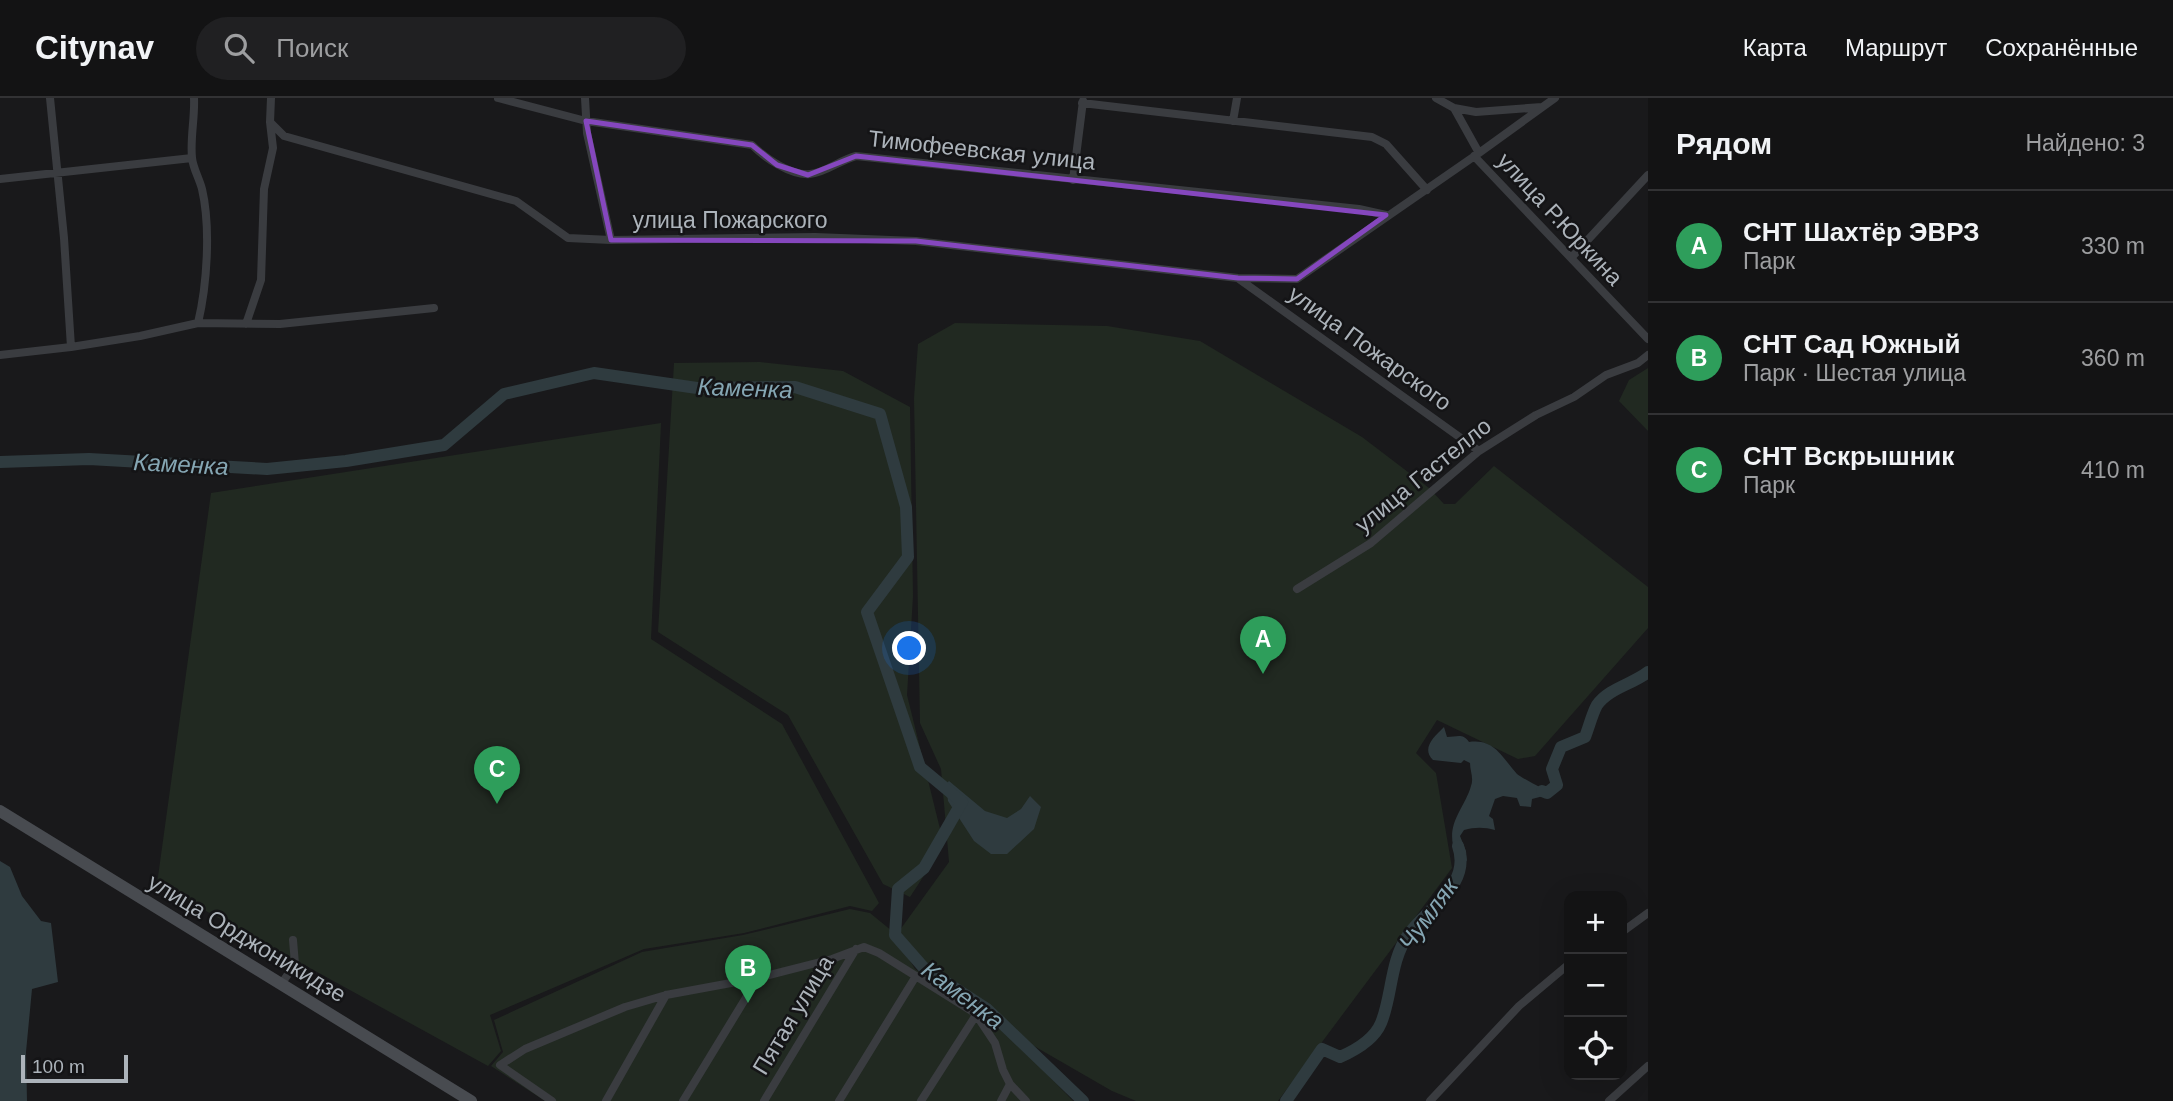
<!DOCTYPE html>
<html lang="ru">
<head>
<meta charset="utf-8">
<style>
  body { margin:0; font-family:Arial,sans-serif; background:#202022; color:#f1f3f6 }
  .controls { position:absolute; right:21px; bottom:21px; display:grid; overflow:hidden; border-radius:14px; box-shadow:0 7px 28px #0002 }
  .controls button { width:63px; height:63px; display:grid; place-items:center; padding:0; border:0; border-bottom:2px solid #323234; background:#131314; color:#f1f3f6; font:35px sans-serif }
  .scale { position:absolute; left:21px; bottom:18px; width:107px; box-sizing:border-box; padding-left:7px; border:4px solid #acb3ba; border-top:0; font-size:19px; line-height:24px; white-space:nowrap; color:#acb3ba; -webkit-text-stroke:5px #141416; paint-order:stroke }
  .you { position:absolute; left:910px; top:551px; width:24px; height:24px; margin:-18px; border:5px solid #fff; border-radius:50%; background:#1a73e8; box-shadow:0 0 0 10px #1a73e833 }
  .badge { display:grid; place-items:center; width:46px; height:46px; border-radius:50%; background:#ea580c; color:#fff; font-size:23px; font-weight:700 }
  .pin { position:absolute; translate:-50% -58px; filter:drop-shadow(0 2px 4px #0008) }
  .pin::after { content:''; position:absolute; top:37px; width:24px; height:21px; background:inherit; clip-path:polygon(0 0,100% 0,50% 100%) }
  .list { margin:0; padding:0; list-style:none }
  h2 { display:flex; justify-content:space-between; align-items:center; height:91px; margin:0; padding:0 28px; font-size:30px }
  h2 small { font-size:23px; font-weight:400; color:#9d9ea0 }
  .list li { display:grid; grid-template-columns:46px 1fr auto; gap:21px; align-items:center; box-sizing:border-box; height:112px; padding:0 28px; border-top:2px solid #323234 }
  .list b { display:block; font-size:26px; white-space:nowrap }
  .list p { margin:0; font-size:23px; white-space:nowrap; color:#9d9ea0 }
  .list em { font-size:23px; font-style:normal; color:#9d9ea0 }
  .icon { flex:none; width:38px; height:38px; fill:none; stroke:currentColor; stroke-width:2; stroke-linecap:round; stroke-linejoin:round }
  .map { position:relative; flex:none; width:1648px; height:1003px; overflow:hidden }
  header { display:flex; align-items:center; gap:42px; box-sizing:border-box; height:98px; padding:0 35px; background:#131314; border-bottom:2px solid #323234 }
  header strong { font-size:33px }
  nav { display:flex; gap:38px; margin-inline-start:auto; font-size:24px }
  .search { width:490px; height:63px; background:#202022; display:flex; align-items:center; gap:18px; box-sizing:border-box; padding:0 24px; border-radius:38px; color:#9d9ea0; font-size:26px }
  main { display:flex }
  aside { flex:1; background:#131314 }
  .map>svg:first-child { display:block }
  .green { fill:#212921 }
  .water { fill:#2f3b3f }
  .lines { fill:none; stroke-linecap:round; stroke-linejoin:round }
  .river { stroke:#2f3b3f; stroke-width:12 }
  .minor { stroke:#3a3c40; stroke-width:8 }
  .secondary { stroke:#484b50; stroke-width:12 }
  .marked { fill:none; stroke:#8547be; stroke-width:5; stroke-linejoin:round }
  .labels { text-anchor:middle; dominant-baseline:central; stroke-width:5; stroke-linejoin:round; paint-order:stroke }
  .street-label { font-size:23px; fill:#acb3ba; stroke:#141416 }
  .water-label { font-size:24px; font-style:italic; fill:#85a6b3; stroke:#141416 }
</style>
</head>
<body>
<header>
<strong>Citynav</strong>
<div class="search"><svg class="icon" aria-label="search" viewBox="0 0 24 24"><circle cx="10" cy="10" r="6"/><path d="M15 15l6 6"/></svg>Поиск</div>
<nav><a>Карта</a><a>Маршрут</a><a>Сохранённые</a></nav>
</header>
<main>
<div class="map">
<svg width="1648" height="1003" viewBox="0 0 1648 1003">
  <rect width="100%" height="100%" fill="#19191b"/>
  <path class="green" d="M955,225L1107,228L1200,243L1362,339L1429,390L1444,406H1455L1494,368L1648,489V530L1535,658L1518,661L1437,622L1416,655L1436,675L1452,770L1278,1003H1136L1112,993L1034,948L917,870L897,836L949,764L941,671L920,625L914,300L918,246Z
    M760,264L843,273L910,309L913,498L907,597L944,747L910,799L883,786L788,617L658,534L674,265Z
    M1648,270V333L1619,303L1629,282Z
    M661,325L651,541L782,626L879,805L872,813L850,808L744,835L644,851L490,917L501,953L488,968L157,786L211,395Z
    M850,811L870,815L892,833L915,871L1000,927L1073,1003H545L491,968L503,954L494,922L642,854L743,837Z"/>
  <path class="water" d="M1444,629L1447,639C1457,639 1463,635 1469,644C1495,640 1503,661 1517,676C1520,679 1540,689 1545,692L1552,687L1556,691L1551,696L1532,701L1531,709L1520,708L1517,700L1503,698L1495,701L1489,718L1493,721L1495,732C1484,729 1475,729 1464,732L1460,738L1466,753L1467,763C1457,760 1455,757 1453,747C1448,723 1465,709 1471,688C1474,680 1470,673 1470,665L1464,662L1461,665L1433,662C1421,650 1434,639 1444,629Z
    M949,683L985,713L1007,720L1021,711L1030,698L1041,709L1034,731L1007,756H991L974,743L948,703L946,686Z
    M0,763L10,769L22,798L41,823L51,825L58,884L32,891L26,954L27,1003H0Z"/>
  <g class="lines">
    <path class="river" d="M0,364L89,361L267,371L346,363L444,347L504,296L594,275L697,290L795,289L880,316L906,409L908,459L867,514L920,669L962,704L924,770L898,791L895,837L924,870L987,911L1083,1003
      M1542,693L1547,695L1557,687L1552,671L1561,649L1585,639C1589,629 1592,616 1597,607C1609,590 1633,586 1648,574
      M1286,1003L1322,951L1340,959C1356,952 1374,942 1381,925C1392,899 1390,863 1408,837C1427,809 1472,788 1458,748"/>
    <path class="minor" d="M50,0L64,140L71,249
      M194,0C195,20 190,40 192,60C193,70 199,80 202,91C211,130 207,187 198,225
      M271,0L270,24L284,38L516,103L568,140L611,142L815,139L916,143L1238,180L1297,181L1479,55
      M498,0L586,23L752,47C765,60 791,78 810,76C825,75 840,62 856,58L1359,111L1386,117
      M585,0L587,35L611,142
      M1436,0L1454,10L1479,55L1555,0
      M1082,5L1372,39L1386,46L1427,92
      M1454,10L1476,14L1542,9
      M1233,23L1237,0
      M1474,58L1648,241
      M0,81L192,60
      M1073,82L1083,3
      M1571,160L1648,77
      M1239,181L1479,353
      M246,226L261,182L264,91L273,50L270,24
      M0,257L71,249L140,238L198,225L280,226L434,210
      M1297,491L1371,445L1479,353L1536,317L1574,299L1606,277L1638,265L1648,257
      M1622,834L1648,815
      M282,885L295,866L293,842
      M552,1003L500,967L525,951L625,909L666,897L758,880L832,861L864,849L879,855L975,915L995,945L1003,972L1010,986L1026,1003
      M606,1003L666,897
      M683,1003L758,880
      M764,1003L856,851
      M839,1003L916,878
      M921,1003L976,917
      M1001,1003L1010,986
      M1430,1003L1519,908L1569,866
      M1609,1003L1648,968"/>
    <path class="secondary" d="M0,713L471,1003"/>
  </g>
  <path class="marked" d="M586,23L752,47L777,67L808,77L856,58L1386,117L1297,181L1238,180L916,143L611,142Z"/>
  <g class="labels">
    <g class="street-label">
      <text transform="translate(982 52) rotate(6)">Тимофеевская улица</text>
      <text transform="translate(1560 121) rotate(47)">улица Р.Юркина</text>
      <text x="730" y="122">улица Пожарского</text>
      <text transform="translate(1370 250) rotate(36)">улица Пожарского</text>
      <text transform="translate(1423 377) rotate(-39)">улица Гастелло</text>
      <text transform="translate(247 840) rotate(31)">улица Орджоникидзе</text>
      <text transform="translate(793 917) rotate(-59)">Пятая улица</text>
    </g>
    <g class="water-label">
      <text transform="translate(745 290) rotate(2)">Каменка</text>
      <text transform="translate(181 366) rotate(3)">Каменка</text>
      <text transform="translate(1428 816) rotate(-54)">Чумляк</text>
      <text transform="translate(963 897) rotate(37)">Каменка</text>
    </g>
  </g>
</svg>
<div class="controls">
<button>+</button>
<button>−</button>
<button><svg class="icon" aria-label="locate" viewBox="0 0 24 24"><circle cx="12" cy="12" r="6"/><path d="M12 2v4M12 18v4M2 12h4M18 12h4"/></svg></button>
</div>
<div class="scale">100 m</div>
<div class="you"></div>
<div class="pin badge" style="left:1263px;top:576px;background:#2e9e5b">A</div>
<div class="pin badge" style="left:748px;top:905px;background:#2e9e5b">B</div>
<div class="pin badge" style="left:497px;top:706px;background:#2e9e5b">C</div>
</div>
<aside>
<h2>Рядом<small>Найдено: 3</small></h2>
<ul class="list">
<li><span class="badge" style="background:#2e9e5b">A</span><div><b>СНТ Шахтёр ЭВРЗ</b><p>Парк</p></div><em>330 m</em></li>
<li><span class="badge" style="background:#2e9e5b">B</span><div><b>СНТ Сад Южный</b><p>Парк · Шестая улица</p></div><em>360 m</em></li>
<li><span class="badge" style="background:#2e9e5b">C</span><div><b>СНТ Вскрышник</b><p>Парк</p></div><em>410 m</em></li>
</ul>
</aside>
</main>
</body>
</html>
